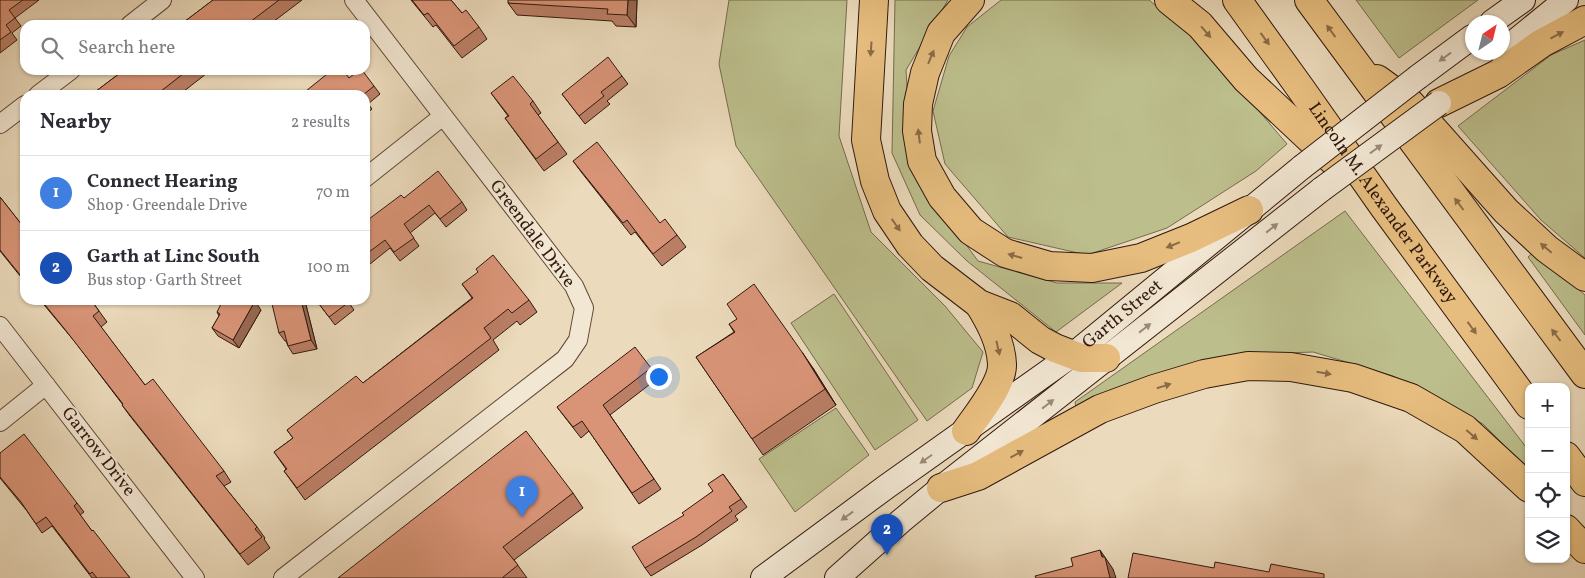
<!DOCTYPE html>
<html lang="en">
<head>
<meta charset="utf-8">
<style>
  body { margin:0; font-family:Vollkorn,serif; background:#f7f7f7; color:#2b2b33 }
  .controls { position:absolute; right:15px; bottom:15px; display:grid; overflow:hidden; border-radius:10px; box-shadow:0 1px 4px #0004 }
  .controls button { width:45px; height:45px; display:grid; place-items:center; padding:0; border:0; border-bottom:1px solid #e1e1e2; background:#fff; color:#2b2b33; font:25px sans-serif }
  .compass { position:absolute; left:1465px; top:15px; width:45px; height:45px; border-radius:50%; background:#fff; box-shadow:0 1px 4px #0004; rotate:35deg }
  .you { position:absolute; left:658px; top:376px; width:18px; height:18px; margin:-12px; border:4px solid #fff; border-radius:50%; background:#1a73e8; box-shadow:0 0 0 8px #1a73e833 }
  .badge { display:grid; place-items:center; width:32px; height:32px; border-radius:50%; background:#111827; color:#fff; font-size:16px; font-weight:700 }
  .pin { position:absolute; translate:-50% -41px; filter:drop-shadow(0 1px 2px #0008) }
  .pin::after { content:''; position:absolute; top:26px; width:18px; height:15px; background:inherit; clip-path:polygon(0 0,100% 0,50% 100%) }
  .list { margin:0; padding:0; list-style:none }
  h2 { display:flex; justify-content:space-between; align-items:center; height:65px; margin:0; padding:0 20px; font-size:21px }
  h2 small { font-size:16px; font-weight:400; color:#7c7c81 }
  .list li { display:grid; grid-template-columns:32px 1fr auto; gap:15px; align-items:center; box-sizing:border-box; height:75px; padding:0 20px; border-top:1px solid #e1e1e2 }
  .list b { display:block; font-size:19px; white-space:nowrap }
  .list p { margin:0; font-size:16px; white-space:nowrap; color:#7c7c81 }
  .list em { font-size:16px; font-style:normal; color:#7c7c81 }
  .icon { flex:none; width:28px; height:28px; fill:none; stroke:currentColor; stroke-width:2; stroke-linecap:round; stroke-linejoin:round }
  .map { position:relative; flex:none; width:1585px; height:578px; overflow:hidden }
  .search { position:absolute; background:#fff; box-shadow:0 1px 4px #0004; left:20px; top:20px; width:350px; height:55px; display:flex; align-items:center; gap:12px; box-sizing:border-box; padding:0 18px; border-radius:15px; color:#7c7c81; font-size:19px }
  .panel { position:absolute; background:#fff; box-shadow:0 1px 4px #0004; left:20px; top:90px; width:350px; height:215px; border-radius:15px }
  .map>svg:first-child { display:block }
  .green { fill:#bcbe8c; stroke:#766b4c }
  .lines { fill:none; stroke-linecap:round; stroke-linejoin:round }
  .minor-casing { stroke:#5f4838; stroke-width:20 }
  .secondary-casing { stroke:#30180d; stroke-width:26 }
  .motorway-casing { stroke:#30180d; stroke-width:30 }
  .minor { stroke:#f2e7d3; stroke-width:18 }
  .secondary { stroke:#f2e7d3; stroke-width:24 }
  .motorway { stroke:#e6bd7e; stroke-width:28 }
  .secondary-bridge-casing { stroke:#30180d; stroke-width:26; stroke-linecap:butt }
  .secondary-bridge { stroke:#f2e7d3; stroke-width:24 }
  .wall { fill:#bb7f66; stroke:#30180d }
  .shaded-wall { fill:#986853; stroke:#30180d }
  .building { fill:#d99477; stroke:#30180d }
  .oneway { fill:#8b6a46 }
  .oneway2 { fill:#9b8a7a }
  .labels { text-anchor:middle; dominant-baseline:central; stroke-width:4.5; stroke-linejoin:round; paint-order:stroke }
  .street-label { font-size:18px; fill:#30180d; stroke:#f2e7d3 }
</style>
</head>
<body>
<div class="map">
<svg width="1585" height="578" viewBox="0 0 1585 578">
  <rect width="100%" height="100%" fill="#ebdabb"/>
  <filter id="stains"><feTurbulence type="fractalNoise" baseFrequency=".004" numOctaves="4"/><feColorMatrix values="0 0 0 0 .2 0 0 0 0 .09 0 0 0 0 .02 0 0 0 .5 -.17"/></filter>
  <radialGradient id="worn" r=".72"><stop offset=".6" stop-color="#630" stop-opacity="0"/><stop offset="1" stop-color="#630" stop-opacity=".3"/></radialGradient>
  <path class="green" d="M729,0H847L839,136L871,232L945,306L983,352L972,388L927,421L736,146L719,64Z
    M895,0H948L906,70L912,170L978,261L1057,283H1122L1056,332L967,261L920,215L892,153Z
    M1001,0H1149L1202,44L1287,144L1256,171L1167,228L1087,255L1008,237L945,164L933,111L949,56L967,27Z
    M1356,0H1478L1399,58Z
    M1585,40V258L1541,220L1458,126L1551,55Z
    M1345,211L1529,451V470L1483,424L1393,376L1313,352L1233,355L1077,411L1075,402Z
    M1535,251L1585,295V335L1528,257Z
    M834,294L918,420L875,450L791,323Z
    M836,408L869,455L795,512L759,459Z"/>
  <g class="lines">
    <g class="minor-casing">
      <path id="minor" d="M130,25L162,0
        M38,95L71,70
        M0,124L25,105
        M365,178L443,116
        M0,326L195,578
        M0,422L46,385
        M283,578L565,359L578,340L584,308L574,286L354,0"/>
    </g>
    <g class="secondary-casing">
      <g id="secondary">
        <path d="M1492,22L1523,0"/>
        <path d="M1502,52L1566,0"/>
        <path d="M1418,77L1472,37"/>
        <path id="s1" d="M763,578L886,487L1079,350L1302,167"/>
        <path d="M837,578L901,521L941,488L1322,189"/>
      </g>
    </g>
    <g class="motorway-casing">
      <g id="motorway">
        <path d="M874,0L866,140L875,181L887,211L910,245L932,268L979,304L1010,316L1040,340L1055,348L1081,358H1106"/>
        <path d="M970,0L941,33L925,73L918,104L917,131L922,161L942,197L971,231L1005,253L1049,266L1092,268L1141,258L1191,238L1249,210"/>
        <path d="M1169,0L1200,25L1246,79L1341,168"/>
        <path id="s2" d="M1237,0L1301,89L1384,207L1529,405"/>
        <path d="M1309,0L1585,374"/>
        <path d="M1377,79L1410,103L1506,211L1547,249L1585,277"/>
        <path d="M1439,103L1498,74L1542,43L1585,20"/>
        <path d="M966,431C977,415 1003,384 1002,364C1001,342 990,322 979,304"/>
        <path d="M1566,456L1585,482"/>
        <path d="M941,488L978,476L1100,409L1154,389L1204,374L1248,366L1291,367L1353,378L1411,398L1465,429L1529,488"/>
        <path d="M1566,529L1585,549"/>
      </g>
    </g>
    <use href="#minor" class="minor"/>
    <use href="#secondary" class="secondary"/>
    <use href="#motorway" class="motorway"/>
    <g class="secondary-bridge-casing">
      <path id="secondary-bridge" d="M1302,167L1418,77
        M1322,189L1439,103"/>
    </g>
    <use href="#secondary-bridge" class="secondary-bridge"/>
  </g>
  <path class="wall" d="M0,0H39L15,18L21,26L12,33L17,40L0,53Z
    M213,0H302L269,25H180Z
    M411,0H451L462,13L479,27L487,39L462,58L436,25L433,27Z
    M637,0L636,27L616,26L612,21L517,15L508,3Z
    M124,70H211L179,95H91Z
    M622,76L628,84L607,101L610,104L585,124L562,94Z
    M349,78L374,86L380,94L368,104L372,109L365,115V95H301Z
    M491,93L533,101L541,113L538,115L567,154L544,171L505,118L508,116Z
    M573,161L677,235L686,247L662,266L635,232L631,235L582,173Z
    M0,197L22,225L25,222V282L0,251Z
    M404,198L462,202L467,210L446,227L435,213L410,233L419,246L400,261L390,248L365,268V225Z
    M462,284L529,300L537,312L520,325L517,321L493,340L499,350L305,500L284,471L286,469L274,452L293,438L287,430L363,383L472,298Z
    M40,300H91L107,322L101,327L145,385L224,471L231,482L224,486L257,527L265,538L264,539L270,548L248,565L130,416L122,405H123L75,342Z
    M288,300H303L306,305L317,349L293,354L288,346L286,341H285L279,333Z
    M316,300H347L354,310L335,325Z
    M261,310L239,348L218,336L212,328L219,316L217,312Z
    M729,324L813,368L836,405L763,455L696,357L734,332Z
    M651,368L658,378L610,415L661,489L639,504L589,431L581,438L557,407Z
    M0,453L77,503L84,512L80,515L92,531L130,578H92L52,526L42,533L27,511L0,478Z
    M723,474L747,507L735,516L738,520L702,545L651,576L645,568L684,515L713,491Z
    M573,493L583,508L514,560L527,578H338Z"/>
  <path class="shaded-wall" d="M628,0H637L636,27L627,15Z
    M301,300H303L306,305L317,349L311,340Z
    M255,301L261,310L239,348L233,340Z
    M802,352L813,368L836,405L825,389Z
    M1100,550L1113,569L1116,578H1110Z"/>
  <path class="building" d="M0,0H23L9,10L15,18L6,25L11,32L0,40Z
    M213,0H279L246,25H180Z
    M412,0H451L462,13L466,10L479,27L454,46L428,13L424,15Z
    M508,0H628L627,15L607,14L608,9L508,3Z
    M608,57L622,76L601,92L604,96L579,116L562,94Z
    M124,70H188L156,95H91Z
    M332,70H343L349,78L359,70H362L374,86L363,95H301Z
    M513,76L533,101L530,104L558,142L536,159L505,118L509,116L491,93Z
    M597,142L660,223L665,219L677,235L653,254L627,220L623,223L573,161Z
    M438,171L462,202L440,219L429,205L404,224L414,238L394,252L385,240L365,255V225L370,221L369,219L401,195L404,198Z
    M0,197L22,225L25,222V281L0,250Z
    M493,255L529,300L512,313L508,309L484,328L491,338L297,488L284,471L287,469L274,452L293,438L287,430L356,376L363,383L473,298L462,284L478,272L476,269Z
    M754,284L802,352L825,389L752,439L696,357L735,332L729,324L737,319L727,304Z
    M41,300H91L99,311L93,316L145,385L153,379L224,471L216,476L257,527L255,529L262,537L240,554L122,405L123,404L67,332Z
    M223,300H253L255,301L233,340L212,328L220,314L217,312Z
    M288,300H301L311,340L288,346L284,331L279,333L272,304Z
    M316,300H347L349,302L329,317Z
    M635,347L651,368L603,405L654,479L632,493L582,421L573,427L557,407Z
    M526,431L573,493L503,547L518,565L502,578H338Z
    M24,434L77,503L74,506L92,531L93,530L130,578H97L92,572L90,574L46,517L36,524L21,502L0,477V453Z
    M723,474L741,499L729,507L732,511L696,537L645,568L632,547L684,515L682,513L713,491L708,484Z
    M1100,550L1102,557H1105L1110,578H1036L1035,576L1073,566L1071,558Z
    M1133,553L1214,568L1215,562L1269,572L1271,564L1324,574V578H1128Z"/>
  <defs><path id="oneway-solid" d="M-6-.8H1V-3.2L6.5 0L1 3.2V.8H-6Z" transform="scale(1.25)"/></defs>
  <g class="oneway">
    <use href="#oneway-solid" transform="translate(1331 31) rotate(-126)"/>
    <use href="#oneway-solid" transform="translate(1206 32) rotate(49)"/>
    <use href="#oneway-solid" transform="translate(1557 35) rotate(-28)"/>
    <use href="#oneway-solid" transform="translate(1265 39) rotate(54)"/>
    <use href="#oneway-solid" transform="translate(871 49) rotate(94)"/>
    <use href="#oneway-solid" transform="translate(931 57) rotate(-67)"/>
    <use href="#oneway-solid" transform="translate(919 136) rotate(-97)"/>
    <use href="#oneway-solid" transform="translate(1459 204) rotate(-127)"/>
    <use href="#oneway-solid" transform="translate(896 225) rotate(55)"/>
    <use href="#oneway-solid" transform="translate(1173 245) rotate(158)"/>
    <use href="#oneway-solid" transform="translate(1546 248) rotate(-140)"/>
    <use href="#oneway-solid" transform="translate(1015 256) rotate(-164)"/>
    <use href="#oneway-solid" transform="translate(1472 328) rotate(54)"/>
    <use href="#oneway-solid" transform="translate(1556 335) rotate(-127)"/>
    <use href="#oneway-solid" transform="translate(998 348) rotate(77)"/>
    <use href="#oneway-solid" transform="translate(1324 373) rotate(10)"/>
    <use href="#oneway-solid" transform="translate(1164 386) rotate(-17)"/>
    <use href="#oneway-solid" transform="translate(1472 435) rotate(41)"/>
    <use href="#oneway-solid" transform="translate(1017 454) rotate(-29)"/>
  </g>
  <g class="oneway2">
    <use href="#oneway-solid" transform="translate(1445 57) rotate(144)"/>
    <use href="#oneway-solid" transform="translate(1376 149) rotate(-36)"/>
    <use href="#oneway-solid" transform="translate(1272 228) rotate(-38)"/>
    <use href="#oneway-solid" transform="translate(1145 328) rotate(-38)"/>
    <use href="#oneway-solid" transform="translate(1048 404) rotate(-38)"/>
    <use href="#oneway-solid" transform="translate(926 459) rotate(145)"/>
    <use href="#oneway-solid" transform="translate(847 516) rotate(144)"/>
  </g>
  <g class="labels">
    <g class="street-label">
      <text stroke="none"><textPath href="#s2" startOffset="250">Lincoln M. Alexander Parkway</textPath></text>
      <text transform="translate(532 234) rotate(53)">Greendale Drive</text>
      <text stroke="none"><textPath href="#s1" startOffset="446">Garth Street</textPath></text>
      <text transform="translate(98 452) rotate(52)">Garrow Drive</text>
    </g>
  </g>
  <rect width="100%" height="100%" filter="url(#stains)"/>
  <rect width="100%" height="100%" fill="url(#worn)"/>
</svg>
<div class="controls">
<button>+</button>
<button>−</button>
<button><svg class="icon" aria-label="locate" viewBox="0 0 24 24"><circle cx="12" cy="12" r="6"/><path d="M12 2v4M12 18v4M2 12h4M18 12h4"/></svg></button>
<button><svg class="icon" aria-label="layers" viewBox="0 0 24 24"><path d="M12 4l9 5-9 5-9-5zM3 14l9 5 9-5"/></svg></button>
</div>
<svg class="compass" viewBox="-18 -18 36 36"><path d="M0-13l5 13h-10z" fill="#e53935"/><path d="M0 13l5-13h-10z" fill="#7c7c81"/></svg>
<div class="you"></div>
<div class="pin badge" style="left:522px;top:517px;background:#3f7fe0">1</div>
<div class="pin badge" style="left:887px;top:555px;background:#1a4fb4">2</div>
<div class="search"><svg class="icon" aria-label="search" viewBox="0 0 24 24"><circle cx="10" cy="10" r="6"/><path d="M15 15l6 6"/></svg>Search here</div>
<section class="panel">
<h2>Nearby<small>2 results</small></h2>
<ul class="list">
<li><span class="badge" style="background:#3f7fe0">1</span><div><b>Connect Hearing</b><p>Shop · Greendale Drive</p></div><em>70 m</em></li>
<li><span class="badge" style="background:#1a4fb4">2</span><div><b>Garth at Linc South</b><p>Bus stop · Garth Street</p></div><em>100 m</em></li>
</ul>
</section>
</div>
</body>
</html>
